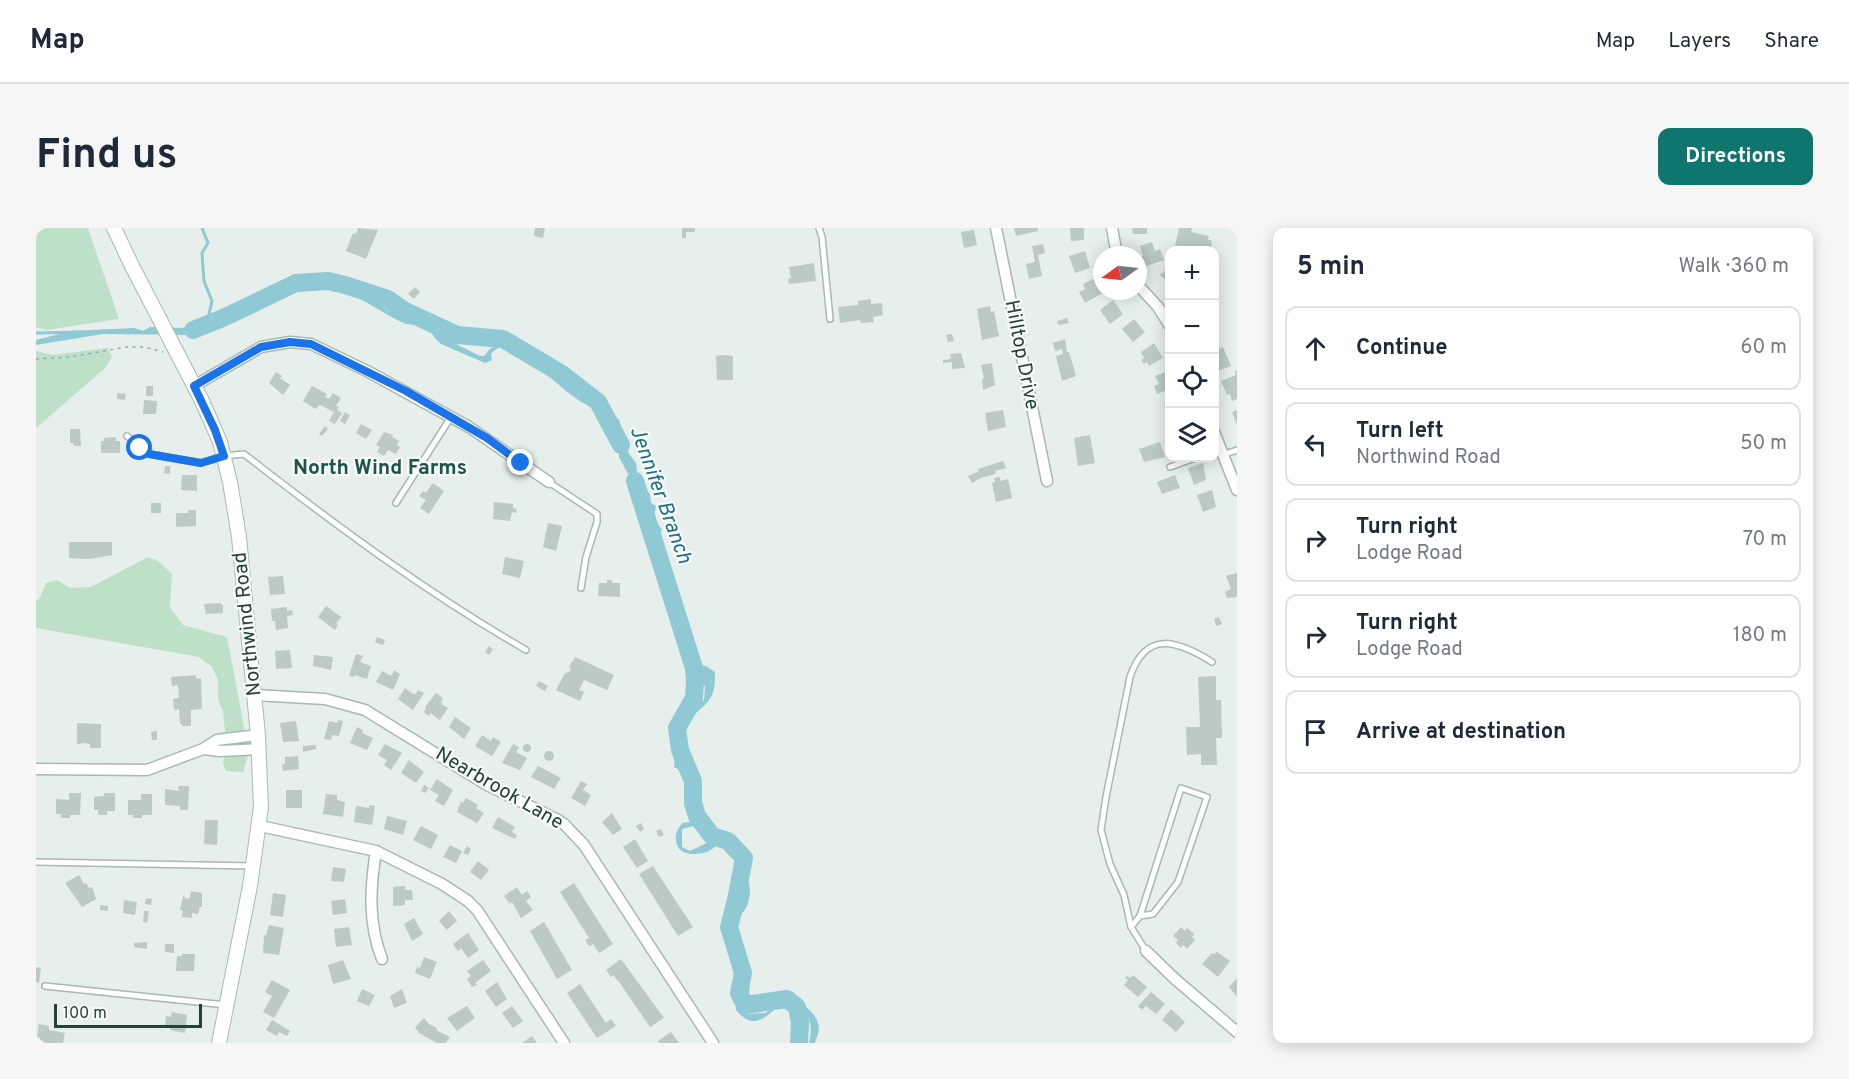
<!DOCTYPE html>
<html lang="en">
<head>
<meta charset="utf-8">
<style>
  body { margin:0; font-family:Overpass,sans-serif; background:#f6f6f7; color:#1f2937 }
  .controls { position:absolute; right:18px; top:18px; display:grid; overflow:hidden; border-radius:12px; box-shadow:0 3px 15px #0003 }
  .controls button { width:54px; height:54px; display:grid; place-items:center; padding:0; border:0; border-bottom:2px solid #e0e1e3; background:#fff; color:#1f2937; font:30px sans-serif }
  .compass { position:absolute; left:1057px; top:18px; width:54px; height:54px; border-radius:50%; background:#fff; box-shadow:0 3px 15px #0003; rotate:255deg }
  .scale { position:absolute; left:18px; bottom:15px; width:148px; box-sizing:border-box; padding-left:6px; border:3px solid #24423a; border-top:0; font-size:16px; line-height:21px; white-space:nowrap; color:#24423a; -webkit-text-stroke:4px #f7fbf9; paint-order:stroke }
  .stop { position:absolute; width:18px; height:18px; margin:-14px; border:4px solid #1a73e8; border-radius:50%; background:#fff }
  .stop.end { background:#1a73e8; border-color:#fff; box-shadow:0 2px 6px #0008 }
  .list { margin:0; padding:0; list-style:none }
  h2 { display:flex; justify-content:space-between; align-items:center; height:78px; margin:0; padding:0 24px; font-size:26px }
  h2 small { font-size:20px; font-weight:400; color:#747a83 }
  .list li { display:grid; grid-template-columns:39px 1fr auto; gap:18px; align-items:center; box-sizing:border-box; height:84px; margin:0 12px 12px; padding:0 12px; border:2px solid #e0e1e3; border-radius:12px }
  .list b { display:block; font-size:22px; white-space:nowrap }
  .list p { margin:0; font-size:20px; white-space:nowrap; color:#747a83 }
  .list em { font-size:20px; font-style:normal; color:#747a83 }
  .icon { flex:none; width:33px; height:33px; fill:none; stroke:currentColor; stroke-width:2; stroke-linecap:round; stroke-linejoin:round }
  .map { position:relative; flex:none; width:1201px; height:815px; overflow:hidden; border-radius:12px }
  header { display:flex; align-items:center; gap:36px; box-sizing:border-box; height:84px; padding:0 30px; background:#fff; border-bottom:2px solid #e0e1e3 }
  header strong { font-size:28px }
  nav { display:flex; gap:33px; margin-inline-start:auto; font-size:21px }
  .intro { display:flex; align-items:center; justify-content:space-between; box-sizing:border-box; height:144px; padding:0 36px }
  h1 { margin:0; font-size:42px }
  .button { padding:15px 27px; border-radius:12px; background:#0f766e; color:#fff; font-size:21px; font-weight:700 }
  main { display:flex; gap:36px; padding:0 36px }
  aside { flex:1; background:#fff; border-radius:12px; box-shadow:0 3px 15px #0003 }
  .map>svg:first-child { display:block }
  .green { fill:#bfe0c8 }
  .water { fill:#8ec9d4 }
  .lines { fill:none; stroke-linecap:round; stroke-linejoin:round }
  .stream { stroke:#8ec9d4; stroke-width:3 }
  .river { stroke:#8ec9d4; stroke-width:18 }
  .building { fill:#bbcac4 }
  .service-casing { stroke:#a8b8b2; stroke-width:8 }
  .minor-casing { stroke:#a8b8b2; stroke-width:13 }
  .tertiary-casing { stroke:#a8b8b2; stroke-width:16 }
  .path { stroke:#86b3a5; stroke-width:1.5; stroke-dasharray:3 4.5; stroke-linecap:butt }
  .service { stroke:#fff; stroke-width:5 }
  .minor { stroke:#fff; stroke-width:10 }
  .tertiary { stroke:#fff; stroke-width:14 }
  .route { stroke:#1a73e8; stroke-width:8 }
  .labels { text-anchor:middle; dominant-baseline:central; stroke-width:4.5; stroke-linejoin:round; paint-order:stroke }
  .street-label { font-size:20px; fill:#24423a; stroke:#f7fbf9 }
  .neighbourhood-label { font-size:21px; font-weight:bold; fill:#1f5548; stroke:#f7fbf9 }
  .water-label { font-size:21px; font-style:italic; fill:#1c6f80; stroke:#f7fbf9 }
</style>
</head>
<body>
<header>
<strong>Map</strong>
<nav><a>Map</a><a>Layers</a><a>Share</a></nav>
</header>
<div class="intro"><h1>Find us</h1><a class="button">Directions</a></div>
<main>
<div class="map">
<svg width="1201" height="815" viewBox="0 0 1201 815">
  <rect width="100%" height="100%" fill="#e6efeb"/>
  <path class="green" d="M0,0H52L83,91L10,102L0,99Z
    M72,120L76,129L69,140L0,200V123L16,127Z
    M112,329L122,333L136,346L134,380L147,397L191,409L213,525L207,544L190,543L187,536L190,514L187,483L182,472V452L176,439L163,429L0,400V372L3,371L10,355L21,352L34,360L55,359Z"/>
  <path class="water" d="M271,50L302,55L322,62L353,83L361,86L374,87L394,95L418,115L444,128H448L454,121L463,116L470,115L487,118L494,123L514,146L538,164L558,170L576,185L583,192L593,226L600,235L601,243L614,267L615,275L620,278C618,288 618,293 626,301L622,312L628,323L636,352L639,354L641,378L647,398L645,410L649,424L659,436L670,438L679,444C679,451 679,461 676,467C667,485 645,491 638,510L661,551L667,580L664,593L658,598L646,601V619L654,623L681,610L711,620C713,627 710,628 709,634C708,650 719,657 711,678C707,687 697,691 693,701L714,753L713,768L704,780L711,786L730,785L739,775L745,772C760,769 783,784 783,801C783,805 780,811 779,815H773C778,793 773,788 756,774H746C732,787 719,805 700,782C701,774 706,771 709,765C716,749 696,719 688,707C692,687 710,680 710,658L704,649L705,637L697,618C693,616 691,615 688,615C681,615 677,622 671,624C661,627 645,628 641,617C638,608 641,602 646,595C668,594 664,582 662,567C661,561 660,553 656,548C651,542 644,543 638,539L639,525L635,510L644,492L668,472L669,459L657,438L643,421L630,352L624,339L621,321L617,314L611,288L605,270L583,229V220L577,208L572,190L564,183L545,174L530,163L479,119C469,116 461,118 455,126L456,132L449,135L405,116L398,109L394,102L388,98L370,96L359,91L302,58L286,62L255,56L239,65L223,79L157,107L67,106L0,117V112L35,103L98,100L107,103L114,99L152,100L160,99L172,94L183,92L220,77L235,63L255,53Z"/>
  <g class="lines">
    <path class="stream" d="M166,0L172,15L166,25L168,53L176,73L171,95
      M0,105L46,104"/>
    <path class="river" d="M157,102L187,90L260,55L292,53L309,57L352,71L369,83L421,107L467,111L526,146L562,174L585,217
      M599,253L658,440L659,452L658,470L641,500L644,522L657,553V575L661,588L676,608L692,613L708,630L700,672L693,699L707,745L703,765L709,777L751,771L761,779L764,795L763,815"/>
  </g>
  <path class="building" d="M322,0L342,2L330,31L310,23L317,5L320,6Z
    M499,0H509L507,10L498,8Z
    M646,0H659V4H650V10H646Z
    M978,0H1002V3L980,8Z
    M1034,0H1048V12L1035,13Z
    M1096,0H1111V6H1097Z
    M1143,0H1156L1155,4L1173,8L1172,12H1175L1176,17L1175,22H1163L1139,18Z
    M938,2L941,17L928,20L925,4Z
    M1116,14L1119,23L1124,21L1128,32L1110,38L1105,28H1107L1104,18Z
    M1007,16L1009,25L1002,27L1006,48L993,51L990,36L999,34L996,18Z
    M1049,23L1054,40L1039,45L1033,28Z
    M778,35L780,53L753,56L752,51L755,50L753,39Z
    M1134,38V56L1124,47Z
    M1059,50L1066,58L1065,60L1067,65L1049,75L1043,64L1049,61L1047,56Z
    M379,59L384,64L378,71L372,66Z
    M835,71V76L846,75L847,87L837,89L838,94L825,95L824,92L804,95L802,79L822,77V73Z
    M1077,72L1087,86L1074,96L1064,82Z
    M954,78L955,84L958,83L963,108L946,112L941,81Z
    M1031,90L1033,95L1022,97L1021,93Z
    M1098,91L1109,104L1097,114L1086,101Z
    M916,106L918,113L912,114L910,107Z
    M1029,111L1031,124H1033L1040,148L1026,153L1020,128L1027,126L1026,121L1019,123L1017,115Z
    M1118,115L1127,130L1113,138L1111,134L1108,136L1105,132L1108,130L1105,124Z
    M1187,119L1195,138L1182,143L1178,135V123Z
    M925,125L929,140L916,141V134L907,135V132L915,131L914,126Z
    M687,127L697,128V152H681L680,128Z
    M956,135L959,157L947,162L946,151L948,150L945,137Z
    M1201,142V171L1196,173L1194,166L1191,167L1185,153L1200,147L1199,143Z
    M1132,143L1134,161L1121,166L1118,158L1123,156L1119,148Z
    M240,144L246,148L244,150L254,157L247,167L233,155Z
    M110,158H117V168H110Z
    M276,158L291,166L289,169L293,171L297,165L305,170L300,178L303,179L301,182L306,185L299,196L293,193L298,184L284,177L279,181L267,173Z
    M81,165L90,166L89,172L81,171Z
    M108,172L121,173L120,186H107Z
    M1134,172V190H1133L1128,175Z
    M967,182L970,199L952,203L949,185Z
    M1201,182V197L1196,184Z
    M309,184L314,187L309,196L304,193Z
    M325,196L336,202L330,211L320,205Z
    M289,198L292,201L286,208L283,206Z
    M34,201H44L45,218H38L37,215H34Z
    M348,204L357,207L356,209L363,213L361,217L364,219L360,226L352,222L348,228L341,224L344,219L340,217Z
    M1054,207L1059,235L1042,238L1038,210Z
    M80,209V213H84V225H65V213H68V210Z
    M1124,214L1129,229L1108,234L1103,221Z
    M967,233L970,240L959,243L960,245L956,247L945,250L936,255L932,248L943,243L942,241Z
    M1167,235L1170,252L1158,257L1152,240Z
    M129,238H134V246L128,245Z
    M146,247H161V263L145,262Z
    M1139,247L1144,260L1126,266L1121,254Z
    M964,249V253L972,251L976,270L960,274L956,255L959,254L958,250Z
    M397,255L408,263L393,286L384,280L390,272L383,268L387,263L390,265Z
    M1176,262L1180,279L1167,284L1161,267Z
    M458,274L477,276V280L481,281L480,285L476,284L474,293L457,291Z
    M115,275H125V285H115Z
    M152,282H160V298L140,299V285H152Z
    M512,295L526,298L520,323L507,319Z
    M33,314H76V327L54,331L33,330Z
    M469,329L488,333L484,350L466,346Z
    M1201,345V369L1191,370L1189,364L1195,361L1190,348Z
    M247,348L249,366L234,367L232,349Z
    M571,352H576V355H584V369L562,368L563,355H571Z
    M184,375L187,377V385L170,386L168,376Z
    M290,378L305,389L300,396L302,397L299,402L282,389Z
    M251,379V383L256,382L257,387L251,388L252,400L240,402L239,393H236L235,381Z
    M1183,389L1186,396L1180,398L1178,391Z
    M341,409L349,412L347,417L339,414Z
    M453,418L457,421L453,427L449,424Z
    M254,422L256,440L240,441L239,423Z
    M320,426L327,428L324,434L335,438L331,451L319,447L318,449L313,448Z
    M278,427L297,429L295,442L277,438Z
    M539,429L578,447L571,462L548,452L543,462L548,464L544,473L520,462L529,445L533,444L535,440L533,439Z
    M358,442L364,446L357,462L340,454L346,443L355,448Z
    M160,447V451L165,450L166,481L155,482V498H146V496H144L143,481L138,482L137,471L143,470L142,457L136,458L135,449Z
    M1180,448V472H1185L1186,510H1180L1181,537H1165V526L1151,527L1150,499H1164L1162,449Z
    M503,453L512,458L509,463L500,458Z
    M369,460L377,466H380L382,462L388,465L377,482L362,471Z
    M400,465L407,470L405,476L412,480L404,492L394,485L393,488L388,484L390,480L389,479Z
    M419,489L435,500L428,511L413,499Z
    M302,492L307,493L303,508L296,507L295,512L288,511L293,493L301,495Z
    M260,493L263,513L247,514L244,495Z
    M41,495L65,496V520H54V516L49,515L41,516Z
    M321,499L327,502L326,504L328,506L337,510L331,522L314,515Z
    M121,503V512H116L115,504Z
    M446,507L455,513L457,509L465,514L456,528L439,518Z
    M349,516L366,525L355,542L348,537L351,532L342,527Z
    M477,516L483,519L480,524L491,530L484,542L466,535Z
    M487 520a4 4 0 1 1 8 0a4 4 0 1 1-8 0Z
    M280,517V521L267,524V518Z
    M508 528a5 5 0 1 1 10 0a5 5 0 1 1-10 0Z
    M262,528L263,541L247,543L246,536H249V529Z
    M373,532L388,544L380,555L365,545Z
    M502,538L525,550L518,561L495,549Z
    M401,551L417,562L408,578L399,573L403,567L394,562Z
    M545,553L551,556L547,562L555,567L549,578L535,570Z
    M388,557L393,560L389,565L385,563Z
    M142,558H153L152,582H144V578L129,577V561L143,563Z
    M250,562H266V580H250Z
    M33,565H45L44,587H34V590H25V586H20V571L33,572Z
    M68,565H79V583H71V587H62V582H58V569L68,568Z
    M105,566H116V587H106V590H97V587H92V572H105Z
    M290,566L301,567V572L309,574L307,589L287,586Z
    M430,570L442,577L440,580L448,585L441,595L421,584L425,573L427,575Z
    M333,577L339,578L336,597L318,594L320,578L333,580Z
    M576,585L586,601L577,607L566,594Z
    M351,588L371,593L367,607L348,601Z
    M462,589L479,599L476,604L481,607L479,611L456,600Z
    M169,592H182L181,617L168,616Z
    M605,595L608,601L604,604L600,598Z
    M385,598L402,607L395,621L377,612Z
    M625,601L628,607L623,609L620,603Z
    M599,611L612,633L601,640L587,619Z
    M414,617L426,623L420,635L407,629Z
    M431,618L435,621L432,627L427,625Z
    M442,633L453,642L445,652L434,644Z
    M617,638L657,699L642,708L603,646Z
    M297,639L310,641L308,654L295,653Z
    M43,647L48,656L50,655L53,660L56,659L60,671L46,679L29,655Z
    M538,655L577,716L563,725L557,716L553,718L549,712L553,710L524,664Z
    M369,658V662H376L377,672H369V677L357,678V659Z
    M481,659L486,667L491,663L495,669L490,673L497,682L485,690L476,674L474,676L468,668Z
    M155,663L166,665V679H163L164,680L162,686L156,685V690L146,689L147,683L144,682L147,668L149,669V671L154,670Z
    M237,665L250,667L247,689L234,687Z
    M110,670L116,671L115,677L109,676Z
    M309,671L311,685L297,687L295,673Z
    M88,672L101,674L99,687L87,685Z
    M64,677L72,678V683L64,682Z
    M108,683H113L111,695L107,694Z
    M413,683L421,693L411,702L403,693Z
    M378,690L387,706L376,713L368,696Z
    M508,694L536,742L521,751L494,703Z
    M233,697L248,700L243,727L227,725L228,707L230,708Z
    M313,699L316,717L300,719L298,701Z
    M1145,699L1149,703L1151,700L1158,706L1156,709L1159,712L1151,721L1147,717L1145,720L1140,715L1142,712L1137,708Z
    M432,705L443,722L432,730L425,720L422,723L417,716Z
    M111,714V721L98,719V715Z
    M129,716H138V725L129,724Z
    M1181,724L1194,733L1182,749L1166,736L1176,725L1178,726Z
    M146,726H159L158,743H140L141,728H146Z
    M388,729L401,734L394,751L379,745L381,739L384,740Z
    M585,731L628,790L614,799L583,754L577,747L575,749L570,742Z
    M307,732L315,751L297,756L292,737Z
    M447,732L455,743L439,755L441,757L436,759L431,751L435,748L431,743Z
    M0,739L5,740L3,755L0,754Z
    M1097,747L1111,759L1102,769L1088,757L1092,752L1089,750L1091,748L1094,750Z
    M1201,750V769L1193,759Z
    M236,752L254,762L238,790L227,784L236,768L229,764Z
    M461,754L471,771L460,779L449,763Z
    M544,756L570,795L575,791L580,798L561,810L531,765Z
    M326,761L339,767L333,778L321,773Z
    M366,761L371,775L358,780L354,768Z
    M1115,764L1129,776L1120,786L1110,778L1106,782L1102,778Z
    M431,778L439,790L421,803L411,790Z
    M476,778L487,793L477,800L466,785Z
    M1135,781L1149,794L1140,804L1126,792Z
    M136,784L151,787L149,805L134,802V799L129,798L130,788L135,789Z
    M388,790L393,796L401,800L400,802L414,809L410,815H401L383,805L379,799Z
    M236,792L254,803L251,808L243,804L241,808L230,802Z
    M3,796L13,798V802L29,805L27,815H7V813L4,812V810L1,809Z
    M635,804L643,815H623L622,813Z
    M496,808L501,815H486Z"/>
  <g class="lines">
    <g class="service-casing">
      <path id="service" d="M783,0L786,9L794,91
        M91,208L113,226L165,235L188,228L208,226C298,296 391,365 490,422
        M1186,227L1201,222
        M1134,239L1159,230
        M514,255L561,286V294L550,329L545,360
        M360,275L415,189
        M0,634L216,638
        M1095,699L1104,688L1145,560L1171,569L1142,654L1117,686L1104,688
        M1110,723L1095,699L1088,667L1074,636L1065,602L1070,569L1094,449C1110,401 1142,413 1176,434
        M9,758L190,777"/>
    </g>
    <g class="minor-casing">
      <path id="minor" d="M960,0L1011,253
        M1076,0L1081,27
        M1102,57L1122,79L1134,98
        M158,158L225,119L254,114L275,116L331,143L433,199L513,254
        M1178,204L1201,262
        M219,467L289,471L329,482L451,557L520,591L528,596L548,617L677,815
        M167,521L184,523L223,521
        M0,541L111,542L167,521L181,512L222,507
        M224,598L340,623L406,656L432,673L441,682L528,815
        M340,623C334,660 332,695 346,731
        M1110,723L1139,751L1201,804"/>
    </g>
    <g class="tertiary-casing">
      <path id="tertiary" d="M78,0L96,38L166,173L184,214L194,254L203,309L222,507L225,579L214,658L183,815"/>
    </g>
    <path class="path" d="M0,131L33,129L91,119H108L127,124"/>
    <use href="#service" class="service"/>
    <use href="#minor" class="minor"/>
    <use href="#tertiary" class="tertiary"/>
  </g>
  <g class="lines">
    <path class="route" d="M104,220L113,226L165,235L188,228L179,202L158,158L225,119L254,114L275,116L370,163L451,210L485,235"/>
  </g>
  <g class="labels">
    <g class="street-label">
      <text transform="translate(985 127) rotate(79)">Hilltop Drive</text>
      <text transform="translate(212 396) rotate(-96)">Northwind Road</text>
      <text transform="translate(463 561) rotate(30)">Nearbrook Lane</text>
    </g>
    <g class="neighbourhood-label">
      <text x="344" y="240">North Wind Farms</text>
    </g>
    <g class="water-label">
      <text transform="translate(624 267) rotate(70)">Jennifer Branch</text>
    </g>
  </g>
</svg>
<div class="controls">
<button>+</button>
<button>−</button>
<button><svg class="icon" aria-label="locate" viewBox="0 0 24 24"><circle cx="12" cy="12" r="6"/><path d="M12 2v4M12 18v4M2 12h4M18 12h4"/></svg></button>
<button><svg class="icon" aria-label="layers" viewBox="0 0 24 24"><path d="M12 4l9 5-9 5-9-5zM3 14l9 5 9-5"/></svg></button>
</div>
<svg class="compass" viewBox="-18 -18 36 36"><path d="M0-13l5 13h-10z" fill="#e53935"/><path d="M0 13l5-13h-10z" fill="#747a83"/></svg>
<div class="scale">100 m</div>
<div class="stop" style="left:104px;top:220px"></div>
<div class="stop end" style="left:485px;top:235px"></div>
</div>
<aside>
<h2>5 min<small>Walk · 360 m</small></h2>
<ul class="list">
<li><svg class="icon" aria-label="ahead" viewBox="0 0 24 24"><path d="M12 20V5M6 11l6-6 6 6"/></svg><div><b>Continue</b></div><em>60 m</em></li>
<li><svg class="icon" aria-label="left" viewBox="0 0 24 24"><path d="M17 20v-9H6M10 6l-5 5 5 5"/></svg><div><b>Turn left</b><p>Northwind Road</p></div><em>50 m</em></li>
<li><svg class="icon" aria-label="right" viewBox="0 0 24 24"><path d="M7 20v-9h11M14 6l5 5-5 5"/></svg><div><b>Turn right</b><p>Lodge Road</p></div><em>70 m</em></li>
<li><svg class="icon" aria-label="right" viewBox="0 0 24 24"><path d="M7 20v-9h11M14 6l5 5-5 5"/></svg><div><b>Turn right</b><p>Lodge Road</p></div><em>180 m</em></li>
<li><svg class="icon" aria-label="arrive" viewBox="0 0 24 24"><path d="M6 21V4h12l-3 4 3 4H6"/></svg><div><b>Arrive at destination</b></div></li>
</ul>
</aside>
</main>
</body>
</html>
